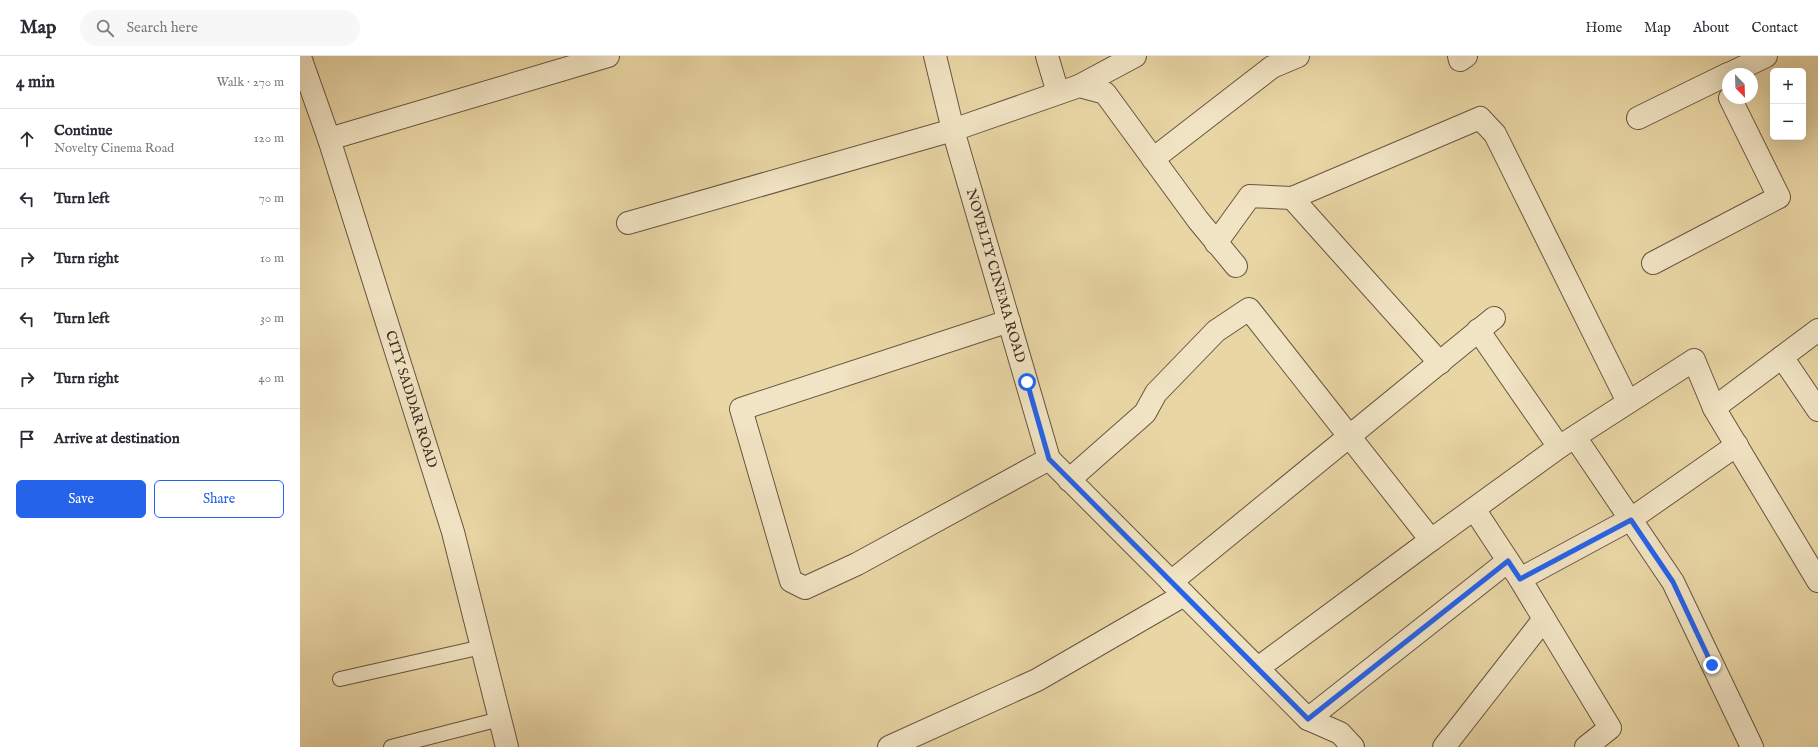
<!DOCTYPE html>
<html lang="en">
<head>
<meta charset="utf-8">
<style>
  body { margin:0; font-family:"IM FELL English",serif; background:#f7f7f7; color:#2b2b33 }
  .controls { position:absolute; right:12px; top:12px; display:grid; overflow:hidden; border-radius:6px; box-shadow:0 4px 16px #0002 }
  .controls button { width:36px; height:36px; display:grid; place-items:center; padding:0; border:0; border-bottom:1px solid #e1e1e2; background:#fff; color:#2b2b33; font:20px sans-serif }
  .compass { position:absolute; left:1422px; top:12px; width:36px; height:36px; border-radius:50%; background:#fff; box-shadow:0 4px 16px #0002; rotate:157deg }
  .stop { position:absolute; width:12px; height:12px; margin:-9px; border:3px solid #2563eb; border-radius:50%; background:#fff }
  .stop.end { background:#2563eb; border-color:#fff; box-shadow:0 1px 4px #0008 }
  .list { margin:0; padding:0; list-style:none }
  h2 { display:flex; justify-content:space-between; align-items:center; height:52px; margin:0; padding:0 16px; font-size:17px }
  h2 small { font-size:13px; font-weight:400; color:#7c7c81 }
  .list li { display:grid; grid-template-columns:26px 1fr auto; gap:12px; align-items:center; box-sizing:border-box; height:60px; padding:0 16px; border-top:1px solid #e1e1e2 }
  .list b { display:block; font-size:15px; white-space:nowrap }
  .list p { margin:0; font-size:13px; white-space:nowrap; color:#7c7c81 }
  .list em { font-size:13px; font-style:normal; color:#7c7c81 }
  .actions { display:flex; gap:8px; padding:12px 16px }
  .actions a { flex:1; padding:9px 0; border:1px solid #2563eb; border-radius:6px; text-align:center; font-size:14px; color:#2563eb }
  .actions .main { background:#2563eb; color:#fff }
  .icon { flex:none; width:22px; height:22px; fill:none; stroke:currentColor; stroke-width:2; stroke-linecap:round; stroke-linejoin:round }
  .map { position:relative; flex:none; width:1518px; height:691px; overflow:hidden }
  header { display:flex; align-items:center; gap:24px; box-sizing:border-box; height:56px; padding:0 20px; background:#fff; border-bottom:1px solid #e1e1e2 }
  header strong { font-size:19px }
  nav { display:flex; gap:22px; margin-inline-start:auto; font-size:14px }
  .search { width:280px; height:36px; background:#f7f7f7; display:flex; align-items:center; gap:10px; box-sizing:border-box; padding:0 14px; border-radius:22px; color:#7c7c81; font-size:15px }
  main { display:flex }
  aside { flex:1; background:#fff }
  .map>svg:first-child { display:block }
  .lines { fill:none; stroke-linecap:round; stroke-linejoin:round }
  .service-casing { stroke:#685540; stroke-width:16 }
  .minor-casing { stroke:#685540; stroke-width:24 }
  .tertiary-casing { stroke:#685540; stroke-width:24 }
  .service { stroke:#f1e4c4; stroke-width:14 }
  .minor { stroke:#f1e4c4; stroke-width:22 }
  .tertiary { stroke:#f1e4c4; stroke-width:22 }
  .route { stroke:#2563eb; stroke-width:5 }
  .labels { text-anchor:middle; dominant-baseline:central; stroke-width:3.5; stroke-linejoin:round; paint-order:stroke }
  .street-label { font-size:14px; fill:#3d2a1e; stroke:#f1e4c4 }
</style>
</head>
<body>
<header>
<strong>Map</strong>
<div class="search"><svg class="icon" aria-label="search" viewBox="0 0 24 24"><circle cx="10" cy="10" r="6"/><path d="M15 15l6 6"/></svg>Search here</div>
<nav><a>Home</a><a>Map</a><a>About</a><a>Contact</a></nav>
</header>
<main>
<aside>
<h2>4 min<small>Walk · 270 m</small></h2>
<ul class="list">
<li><svg class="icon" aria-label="ahead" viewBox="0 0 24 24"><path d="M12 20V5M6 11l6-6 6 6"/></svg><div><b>Continue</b><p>Novelty Cinema Road</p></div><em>120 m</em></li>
<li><svg class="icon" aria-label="left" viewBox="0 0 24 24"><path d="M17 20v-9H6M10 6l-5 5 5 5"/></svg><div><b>Turn left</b></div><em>70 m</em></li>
<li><svg class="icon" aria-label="right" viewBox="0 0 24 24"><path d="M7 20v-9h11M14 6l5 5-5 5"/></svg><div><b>Turn right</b></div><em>10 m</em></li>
<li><svg class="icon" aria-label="left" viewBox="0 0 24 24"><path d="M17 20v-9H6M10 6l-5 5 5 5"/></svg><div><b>Turn left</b></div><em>30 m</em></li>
<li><svg class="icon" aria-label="right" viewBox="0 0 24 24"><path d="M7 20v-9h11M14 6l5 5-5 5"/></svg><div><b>Turn right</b></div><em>40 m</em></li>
<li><svg class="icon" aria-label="arrive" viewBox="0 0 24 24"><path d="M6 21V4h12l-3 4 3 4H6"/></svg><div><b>Arrive at destination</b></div></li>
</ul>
<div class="actions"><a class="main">Save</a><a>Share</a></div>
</aside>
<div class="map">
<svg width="1518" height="691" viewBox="0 0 1518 691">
  <rect width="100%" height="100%" fill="#e9d6a5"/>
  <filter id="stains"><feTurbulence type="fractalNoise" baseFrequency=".005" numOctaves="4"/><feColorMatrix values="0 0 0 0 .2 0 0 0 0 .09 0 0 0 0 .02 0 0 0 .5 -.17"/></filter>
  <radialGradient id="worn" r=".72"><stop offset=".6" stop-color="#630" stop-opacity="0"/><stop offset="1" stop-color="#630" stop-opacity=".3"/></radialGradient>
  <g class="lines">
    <g class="service-casing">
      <path id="service" d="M40,623L182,591
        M91,691L200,663"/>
    </g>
    <g class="minor-casing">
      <g id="minor">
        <path id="s1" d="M635,0L653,74L749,403L1008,663L1040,677L1053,691"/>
        <path d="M747,0L758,37"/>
        <path d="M1159,0L1160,4L1166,0"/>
        <path d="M1429,18L1466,0"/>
        <path d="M779,30L835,0"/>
        <path d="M1338,62L1428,18"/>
        <path d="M29,83L308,0"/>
        <path d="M853,103L972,11L998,0"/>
        <path d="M992,142L1140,307"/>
        <path d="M328,167L653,74L779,30L805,37L898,164L936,210"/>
        <path d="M916,187L950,140L992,142L1180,62L1195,78L1328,346"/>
        <path d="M1353,207L1479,141L1430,42"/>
        <path d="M709,265L441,353L491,525L505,532L557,508L749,403"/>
        <path d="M1178,274L1259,391"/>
        <path d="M1482,301L1518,354"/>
        <path d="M1414,352L1518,525"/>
        <path d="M1275,381L1373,526L1452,691"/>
        <path d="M769,424L845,357L856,337L916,275L949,253L1131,484L1259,391L1394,304L1414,352L1518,274"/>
        <path d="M1174,453L1220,523L1331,463L1437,389"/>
        <path d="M1220,523L1310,672L1286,691"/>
        <path d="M871,526L1194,262"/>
        <path d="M958,612L1131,484"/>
        <path d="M1008,663L1208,505"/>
        <path d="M589,691L737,624L884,539"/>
        <path d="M1144,691L1244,563"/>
      </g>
    </g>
    <g class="tertiary-casing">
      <g id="tertiary">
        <path id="s2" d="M0,1L29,83L153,476L207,691"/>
      </g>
    </g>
    <use href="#service" class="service"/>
    <use href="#minor" class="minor"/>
    <use href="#tertiary" class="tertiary"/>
  </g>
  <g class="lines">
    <path class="route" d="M727,326L749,403L1008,663L1208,505L1220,523L1331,464L1373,526L1412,609"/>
  </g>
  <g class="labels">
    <g class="street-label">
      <text stroke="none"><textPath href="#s1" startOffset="228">NOVELTY CINEMA ROAD</textPath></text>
      <text stroke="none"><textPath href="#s2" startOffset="360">CITY SADDAR ROAD</textPath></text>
    </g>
  </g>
  <rect width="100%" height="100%" filter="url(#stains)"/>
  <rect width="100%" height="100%" fill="url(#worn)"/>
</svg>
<div class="controls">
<button>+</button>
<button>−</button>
</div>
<svg class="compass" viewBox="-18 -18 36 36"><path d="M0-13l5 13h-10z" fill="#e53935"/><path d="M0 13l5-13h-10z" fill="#7c7c81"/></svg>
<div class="stop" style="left:727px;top:326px"></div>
<div class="stop end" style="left:1412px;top:609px"></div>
</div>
</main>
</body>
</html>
